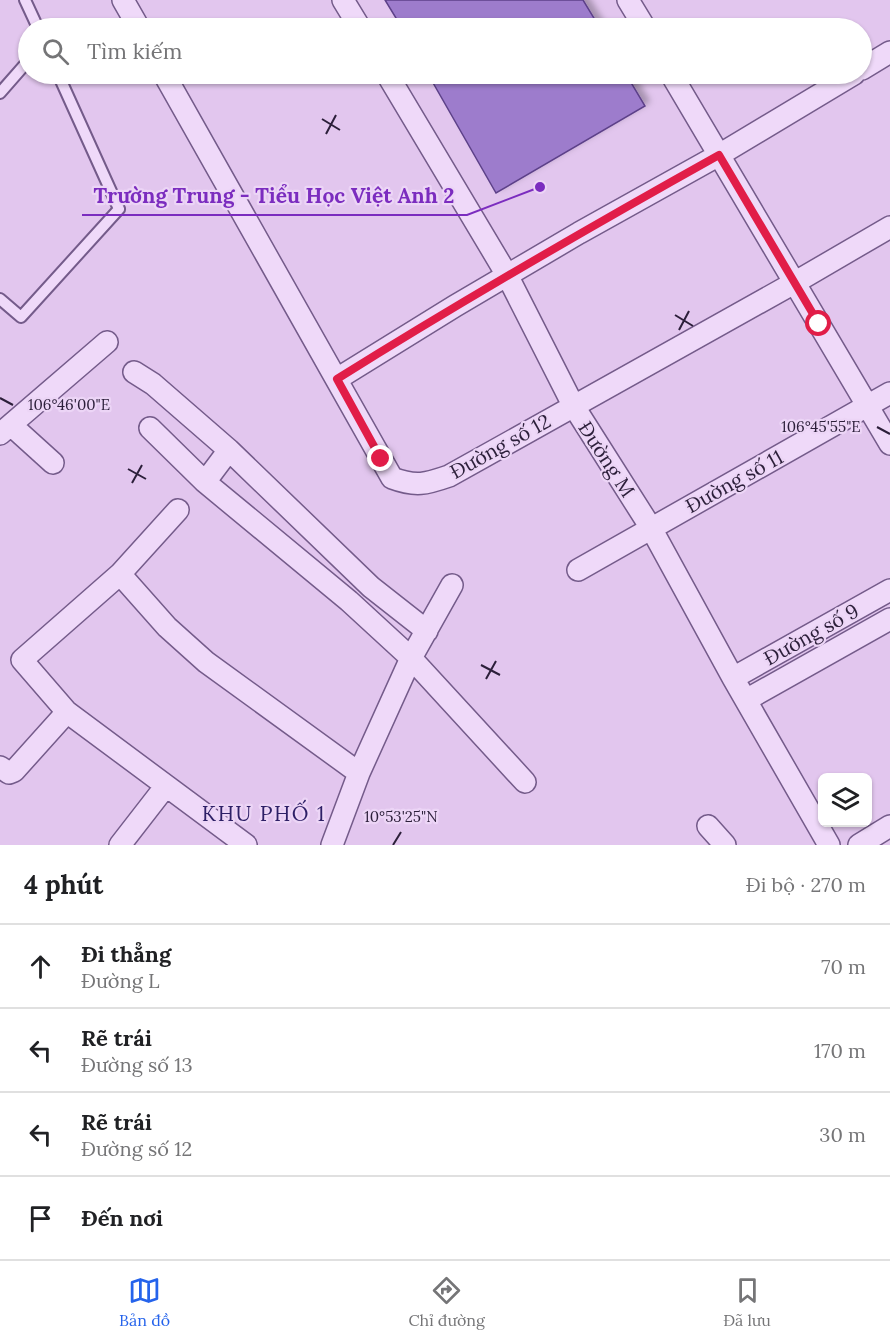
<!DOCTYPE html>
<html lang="vi">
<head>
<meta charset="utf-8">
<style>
  body { margin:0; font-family:Lora,serif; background:#f2f2f2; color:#202124 }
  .controls { position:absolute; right:18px; bottom:18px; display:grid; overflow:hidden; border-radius:9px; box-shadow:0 2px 4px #0004 }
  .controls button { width:54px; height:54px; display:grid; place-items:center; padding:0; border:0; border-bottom:2px solid #e0e0e0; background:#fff; color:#202124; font:30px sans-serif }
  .stop { position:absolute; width:18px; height:18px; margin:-14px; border:4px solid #e11d48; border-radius:50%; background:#fff }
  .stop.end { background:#e11d48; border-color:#fff; box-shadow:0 2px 6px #0008 }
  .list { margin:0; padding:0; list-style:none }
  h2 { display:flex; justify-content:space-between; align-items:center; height:78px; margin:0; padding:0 24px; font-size:26px }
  h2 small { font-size:20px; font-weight:400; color:#757577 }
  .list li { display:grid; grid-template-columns:39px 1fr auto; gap:18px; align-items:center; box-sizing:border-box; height:84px; padding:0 24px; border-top:2px solid #e0e0e0 }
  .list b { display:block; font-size:22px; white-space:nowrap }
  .list p { margin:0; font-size:20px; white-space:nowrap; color:#757577 }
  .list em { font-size:20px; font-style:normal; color:#757577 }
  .icon { flex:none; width:33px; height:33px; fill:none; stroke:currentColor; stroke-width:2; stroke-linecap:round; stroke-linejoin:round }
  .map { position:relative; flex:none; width:890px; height:845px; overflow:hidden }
  .search { position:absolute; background:#fff; box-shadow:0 2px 4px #0004; left:18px; right:18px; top:18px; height:66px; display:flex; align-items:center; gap:15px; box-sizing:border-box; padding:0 21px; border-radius:33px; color:#757577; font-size:22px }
  .sheet { height:414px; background:#fff }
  nav { display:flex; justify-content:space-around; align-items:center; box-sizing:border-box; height:84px; border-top:2px solid #e0e0e0; background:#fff; font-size:16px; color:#757577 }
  nav a { display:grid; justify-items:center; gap:3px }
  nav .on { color:#2563eb }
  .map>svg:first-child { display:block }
  .building { fill:#9d7ccc; stroke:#5d4189; stroke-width:1.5; filter:url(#shadow) }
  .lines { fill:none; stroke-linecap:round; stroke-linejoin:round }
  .lane-casing { stroke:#745b8a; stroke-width:14 }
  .street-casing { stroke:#745b8a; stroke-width:24 }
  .lane { stroke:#efd9f9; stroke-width:10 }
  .street { stroke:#efd9f9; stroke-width:21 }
  .route { stroke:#e11d48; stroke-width:8 }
  .ticks { fill:none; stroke:#2c1f3a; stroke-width:2 }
  .labels { text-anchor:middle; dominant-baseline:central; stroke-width:4.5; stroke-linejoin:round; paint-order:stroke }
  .street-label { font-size:20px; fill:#2c1f3a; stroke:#ecd5f6 }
  .neighbourhood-label { font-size:21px; letter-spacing:1.5px; fill:#2d1f66; stroke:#ecd5f6 }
  .ticks-label { font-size:15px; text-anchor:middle; fill:#2c1f3a; stroke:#ecd5f6; stroke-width:4.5; stroke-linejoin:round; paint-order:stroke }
  .leader { fill:none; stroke:#7b2cbf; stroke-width:2 }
  .callout-dot { fill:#7b2cbf; stroke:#ecd5f6; stroke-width:2 }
  .callout-label { font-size:21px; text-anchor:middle; font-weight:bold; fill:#7b2cbf; stroke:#ecd5f6; stroke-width:4.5; stroke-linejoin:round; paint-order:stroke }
</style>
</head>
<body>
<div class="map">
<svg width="890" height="845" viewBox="0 0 890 845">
  <defs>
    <filter id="shadow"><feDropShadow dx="4.5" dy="-4.5" stdDeviation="3" flood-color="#0004"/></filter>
  </defs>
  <rect width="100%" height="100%" fill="#e2c6ee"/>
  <path class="building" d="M385,0H583L600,28H402Z
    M428,74H626L645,106L496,193Z"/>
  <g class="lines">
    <g class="lane-casing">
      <path id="lane" d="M25,0L38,28
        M0,93L28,61
        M0,299L21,317L119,209L58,74"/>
    </g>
    <g class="street-casing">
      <path id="street" d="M123,0L139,28
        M343,0L360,28
        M628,0L645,28
        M862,69L890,52
        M164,74L392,478C416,487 426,484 449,476L794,283L890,227
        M387,74L507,275L573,405L651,528L733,678L829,845
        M671,74L890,444
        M134,372L153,384L229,450L371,587L427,631
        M337,379L455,306L579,233L719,155L854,74
        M11,425L53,463
        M150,428L205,482
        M0,434L107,342
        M229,450L205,482L349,601L411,658L525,782
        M578,570L890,393
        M120,574L178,510
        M733,678L890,590
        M746,700L890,619
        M0,767L9,773L14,771L67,712
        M708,826L725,845
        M120,845L165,787
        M246,845L67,712L22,660L120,574L167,627L206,662L359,773
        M332,845L359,773L411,658L452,585
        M859,845L890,826"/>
    </g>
    <use href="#lane" class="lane"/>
    <use href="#street" class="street"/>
  </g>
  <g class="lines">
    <path class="route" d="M381,459L337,379C462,301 590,227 719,155L819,324"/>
  </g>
  <path class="ticks" d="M322,119L340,130M326,134L336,115M675,315L693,326M679,330L689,311M0,398L13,405M877,427L890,434M128,469L146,479M132,483L142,465M481,665L500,675M486,679L496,661M393,845L401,832"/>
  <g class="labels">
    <g class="street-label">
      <text transform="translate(500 446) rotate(-29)">Đường số 12</text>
      <text transform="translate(607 459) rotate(57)">Đường M</text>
      <text transform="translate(734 481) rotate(-29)">Đường số 11</text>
      <text transform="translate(811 634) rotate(-29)">Đường số 9</text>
    </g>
    <g class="neighbourhood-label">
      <text x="264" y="813">KHU PHỐ 1</text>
    </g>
  </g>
  <g class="ticks-label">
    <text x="69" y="410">106°46'00"E</text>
    <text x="821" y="432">106°45'55"E</text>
    <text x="401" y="822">10°53'25"N</text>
  </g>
  <path class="leader" d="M540 187L467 215H82"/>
  <circle class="callout-dot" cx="540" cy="187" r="6"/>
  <g class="callout-label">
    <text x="274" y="203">Trường Trung - Tiểu Học Việt Anh 2</text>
  </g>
</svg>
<div class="controls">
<button><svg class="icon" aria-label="layers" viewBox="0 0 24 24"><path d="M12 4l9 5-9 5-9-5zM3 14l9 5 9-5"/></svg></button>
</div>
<div class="stop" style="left:819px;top:324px"></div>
<div class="stop end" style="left:381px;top:459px"></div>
<div class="search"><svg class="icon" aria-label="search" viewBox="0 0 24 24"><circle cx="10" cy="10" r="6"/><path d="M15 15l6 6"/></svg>Tìm kiếm</div>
</div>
<section class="sheet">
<h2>4 phút<small>Đi bộ · 270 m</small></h2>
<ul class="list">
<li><svg class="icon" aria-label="ahead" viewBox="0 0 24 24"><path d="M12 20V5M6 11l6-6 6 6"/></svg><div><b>Đi thẳng</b><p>Đường L</p></div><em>70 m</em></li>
<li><svg class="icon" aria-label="left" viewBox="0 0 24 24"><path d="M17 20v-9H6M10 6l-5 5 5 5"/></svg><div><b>Rẽ trái</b><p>Đường số 13</p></div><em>170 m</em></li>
<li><svg class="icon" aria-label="left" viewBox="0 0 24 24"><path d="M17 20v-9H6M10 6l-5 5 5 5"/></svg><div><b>Rẽ trái</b><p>Đường số 12</p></div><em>30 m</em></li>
<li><svg class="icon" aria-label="arrive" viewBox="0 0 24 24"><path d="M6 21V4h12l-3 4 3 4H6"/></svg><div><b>Đến nơi</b></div></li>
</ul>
</section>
<nav>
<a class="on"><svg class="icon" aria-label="map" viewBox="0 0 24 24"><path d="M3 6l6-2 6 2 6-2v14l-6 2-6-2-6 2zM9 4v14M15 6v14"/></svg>Bản đồ</a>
<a><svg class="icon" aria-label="directions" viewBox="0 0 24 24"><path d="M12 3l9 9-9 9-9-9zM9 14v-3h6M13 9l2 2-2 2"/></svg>Chỉ đường</a>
<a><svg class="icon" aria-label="saved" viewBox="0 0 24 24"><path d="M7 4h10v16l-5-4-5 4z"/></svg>Đã lưu</a>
</nav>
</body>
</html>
